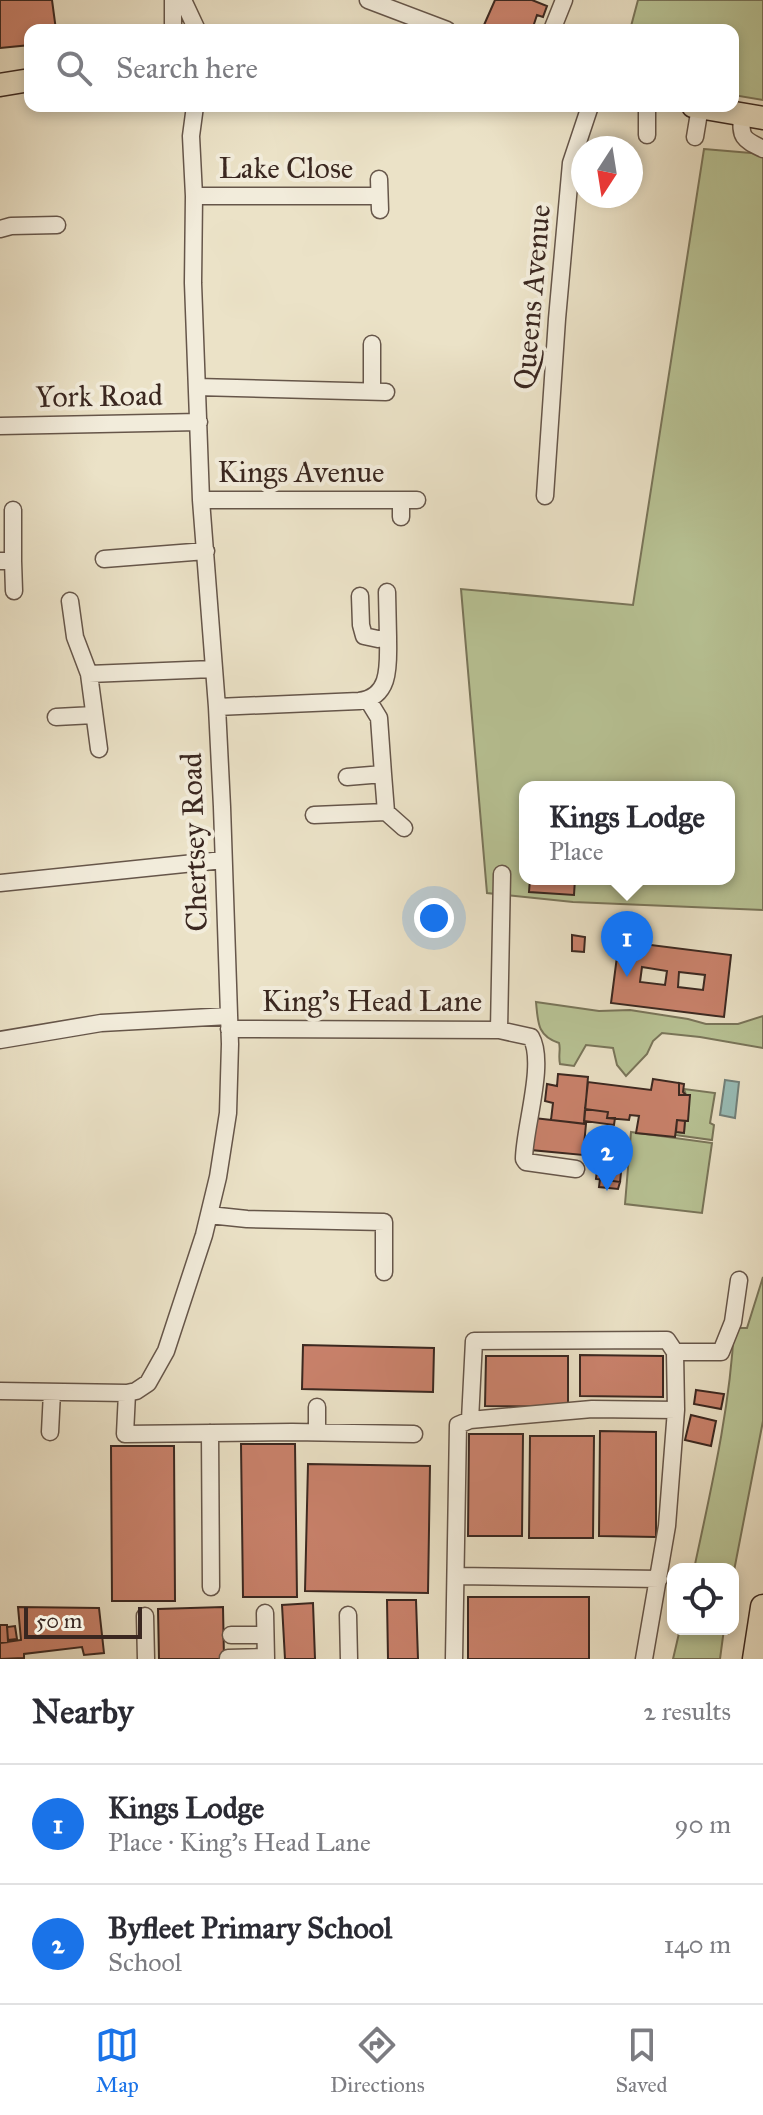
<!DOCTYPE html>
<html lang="en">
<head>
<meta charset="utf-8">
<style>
  body { margin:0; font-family:"IM FELL Great Primer",serif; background:#f7f7f7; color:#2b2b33 }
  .controls { position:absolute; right:24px; bottom:24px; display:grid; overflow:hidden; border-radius:16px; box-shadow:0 4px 12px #0003 }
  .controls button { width:72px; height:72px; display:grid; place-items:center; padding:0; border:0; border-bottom:2px solid #e1e1e2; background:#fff; color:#2b2b33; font:40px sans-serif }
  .compass { position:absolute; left:571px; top:136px; width:72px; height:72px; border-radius:50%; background:#fff; box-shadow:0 4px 12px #0003; rotate:192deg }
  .scale { position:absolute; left:24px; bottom:20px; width:118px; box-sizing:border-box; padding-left:8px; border:4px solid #3a2720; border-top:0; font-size:22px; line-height:28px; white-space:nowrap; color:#3a2720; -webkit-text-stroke:6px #f2ecdb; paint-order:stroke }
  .you { position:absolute; left:434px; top:918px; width:28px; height:28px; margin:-20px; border:6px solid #fff; border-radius:50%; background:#1a73e8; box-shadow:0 0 0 12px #1a73e833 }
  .badge { display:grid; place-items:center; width:52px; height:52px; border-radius:50%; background:#1a73e8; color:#fff; font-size:26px; font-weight:700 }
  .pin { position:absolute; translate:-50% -66px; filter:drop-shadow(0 2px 4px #0008) }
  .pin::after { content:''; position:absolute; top:42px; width:28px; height:24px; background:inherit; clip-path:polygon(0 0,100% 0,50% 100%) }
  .popup { position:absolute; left:519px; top:781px; width:216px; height:104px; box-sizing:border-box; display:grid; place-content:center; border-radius:16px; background:#fff; filter:drop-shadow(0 2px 6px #0005); font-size:26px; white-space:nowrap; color:#7c7c81 }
  .popup b { font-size:30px; color:#2b2b33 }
  .popup::after { content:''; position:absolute; left:50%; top:100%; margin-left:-16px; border:16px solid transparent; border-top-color:#fff }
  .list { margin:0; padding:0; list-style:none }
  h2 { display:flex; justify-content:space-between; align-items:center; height:104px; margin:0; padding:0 32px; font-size:34px }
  h2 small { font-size:26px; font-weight:400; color:#7c7c81 }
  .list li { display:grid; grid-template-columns:52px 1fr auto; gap:24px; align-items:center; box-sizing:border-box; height:120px; padding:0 32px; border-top:2px solid #e1e1e2 }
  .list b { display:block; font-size:30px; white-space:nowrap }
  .list p { margin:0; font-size:26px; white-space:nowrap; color:#7c7c81 }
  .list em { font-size:26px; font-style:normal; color:#7c7c81 }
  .icon { flex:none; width:44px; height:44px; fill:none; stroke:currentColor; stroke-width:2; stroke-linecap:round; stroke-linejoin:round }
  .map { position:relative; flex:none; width:763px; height:1659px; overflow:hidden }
  .search { position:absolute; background:#fff; box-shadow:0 4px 12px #0003; left:24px; right:24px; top:24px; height:88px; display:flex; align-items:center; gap:20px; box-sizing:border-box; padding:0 28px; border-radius:16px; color:#7c7c81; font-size:30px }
  .sheet { height:344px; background:#fff }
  nav { display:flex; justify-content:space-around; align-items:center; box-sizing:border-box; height:112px; border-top:2px solid #e1e1e2; background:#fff; font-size:22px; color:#7c7c81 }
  nav a { display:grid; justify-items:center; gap:4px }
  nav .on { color:#1a73e8 }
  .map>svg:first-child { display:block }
  .green { fill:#b8c395; stroke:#79755a; stroke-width:2; fill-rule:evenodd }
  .water { fill:#98bdb7; stroke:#72817b; stroke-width:2 }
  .building { fill:#ca826c; stroke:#3a2720; stroke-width:2; fill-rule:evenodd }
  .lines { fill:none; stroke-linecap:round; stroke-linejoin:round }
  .minor-casing { stroke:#66564a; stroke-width:19 }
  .major-casing { stroke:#3a2720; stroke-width:25 }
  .highway-casing { stroke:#3a2720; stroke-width:27 }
  .minor { stroke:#f2ecdb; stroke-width:16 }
  .major { stroke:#ebe2c7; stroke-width:22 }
  .highway { stroke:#ebe2c7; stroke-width:24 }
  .labels { text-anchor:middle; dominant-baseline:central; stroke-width:8; stroke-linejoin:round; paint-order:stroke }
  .street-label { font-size:30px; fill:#3a2720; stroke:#f2ecdb }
</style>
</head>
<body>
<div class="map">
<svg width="763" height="1659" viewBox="0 0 763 1659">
  <rect width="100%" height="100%" fill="#ebe2c7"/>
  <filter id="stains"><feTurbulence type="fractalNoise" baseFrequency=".0025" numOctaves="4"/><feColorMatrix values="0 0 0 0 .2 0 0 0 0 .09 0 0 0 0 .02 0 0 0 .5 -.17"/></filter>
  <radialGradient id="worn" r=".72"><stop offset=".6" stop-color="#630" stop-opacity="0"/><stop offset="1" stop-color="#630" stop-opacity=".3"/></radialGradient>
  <path class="green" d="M638,0H763V100L733,95V30H630Z
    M704,149L763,154V910L573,902L487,893L461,589L633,605ZM525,787H729V879H525Z
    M536,1002L599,1011L630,1010L688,1019L706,1024H738L763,1016V1048L700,1037L662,1033L653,1041L647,1054L626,1076L617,1065L613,1048L586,1045L574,1066L560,1064C558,1055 561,1049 559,1043C537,1036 538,1022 536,1002Z
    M684,1089L715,1093L710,1123L714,1125L712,1140L675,1135L676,1132L684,1133L686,1095Z
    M631,1132L712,1143L702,1213L625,1204Z
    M763,1277V1421L733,1576V1569H694C711,1489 730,1409 734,1328H747Z
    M680,1629H724L720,1659H673Z"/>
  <path class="water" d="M725,1080L739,1082L735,1118L720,1115Z"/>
  <path class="building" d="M0,0H52L56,30H30V45L0,48Z
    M495,0H532L547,6L543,17L537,15L532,30H498L484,25Z
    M530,879H575L574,895L529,892Z
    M572,935L585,937L584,952L572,951Z
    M619,941L731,955L724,1017L611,1003ZM642,967L667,971L665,985L640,982ZM679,972L705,975L703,990L678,987Z
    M558,1074L588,1077L584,1124L551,1120L553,1103L545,1101L547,1084L557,1086Z
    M653,1079L679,1083V1095H690L688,1121L677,1120L675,1137L636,1133L639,1116L630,1115L629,1120L607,1118L608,1112L585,1109L588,1082L651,1090Z
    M679,1083L684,1084L683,1092L686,1095H679Z
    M585,1109L608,1112L607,1118H615L614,1125L584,1121Z
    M534,1118L586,1124L583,1155L531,1150Z
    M677,1120L685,1121L684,1133L676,1132Z
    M601,1133L611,1134L610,1141L624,1143L620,1182L596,1179Z
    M600,1179L620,1182L618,1189L599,1187Z
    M303,1345L434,1348L433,1392L302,1389Z
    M580,1355L663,1356V1397L580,1396Z
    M486,1356H568V1407L485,1406Z
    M696,1390L724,1394L721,1409L694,1404Z
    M691,1415L716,1421L711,1446L685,1440Z
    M600,1431L656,1432V1537L599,1536Z
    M469,1434H523L522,1536H468Z
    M530,1436H594L593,1538H529Z
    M241,1444H295L297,1597H243Z
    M111,1446H174L175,1601H112Z
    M308,1464L430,1466L428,1593L305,1591Z
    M468,1597H589V1659H468Z
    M387,1600H416L418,1659H388Z
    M313,1603L315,1659H285L282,1605Z
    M18,1607L99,1608L104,1653L84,1655L82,1647L24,1654V1658L0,1659V1643L21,1640Z
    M223,1607L224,1659H159L158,1609Z
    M0,1625H7L8,1642L0,1643Z
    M15,1626L17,1639L8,1640L7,1627Z"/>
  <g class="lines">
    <g class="minor-casing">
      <path id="minor" d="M173,0V30
        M183,0L197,30
        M368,0L447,30
        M552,30L564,0
        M742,115C740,138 743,139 763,149
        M647,135V106
        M695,137L700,107
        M379,179L380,210
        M194,196H379
        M0,229L11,226L57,225
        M197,387L386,392
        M372,392V344
        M0,426L199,422
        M545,496L557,319L571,163L590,106
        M201,500H417
        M401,517V500
        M104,559L206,551
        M0,561H13L14,591
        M13,561V510
        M387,592L388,637
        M70,601L75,637L89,674L213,669
        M89,674L99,749
        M217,707L359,701C392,697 388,663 388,637L378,639L364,636L361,625L360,596
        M56,717L94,715
        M347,777L383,774L379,718L368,700
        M386,812L404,828
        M314,815L386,812L383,774
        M0,883L223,860
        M229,1029L499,1030L531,1037C546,1063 524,1128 524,1159L526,1162L576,1169
        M499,1030L502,874
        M0,1040L101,1023L229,1016
        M209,1215L247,1219L384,1222V1272
        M675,1352H721L733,1322L739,1280
        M0,1391L127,1393L136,1391L148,1383L166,1351L204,1235L218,1177L228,1113L230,1044L222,807L217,707L201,500L193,283L194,196L191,136L195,106
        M127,1393L125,1434L292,1432L414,1434
        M317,1407V1432
        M470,1420L474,1341L667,1340L675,1352L676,1410L667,1526L644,1659
        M50,1432L52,1392
        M210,1433L211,1587
        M456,1576L659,1579
        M265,1613L266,1659
        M348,1615L349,1659
        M145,1616L146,1659
        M231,1635H265
        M228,1658L266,1657
        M454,1659L458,1425L470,1420L592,1409L676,1410"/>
    </g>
    <g class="major-casing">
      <path id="major" d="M0,85L30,80
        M693,106L763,118"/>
    </g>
    <g class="highway-casing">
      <path id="highway" d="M755,1659L763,1607"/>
    </g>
    <use href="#minor" class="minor"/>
    <use href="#major" class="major"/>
    <use href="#highway" class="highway"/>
  </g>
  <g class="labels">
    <g class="street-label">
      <text x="286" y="168">Lake Close</text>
      <text transform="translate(532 297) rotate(-85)">Queens Avenue</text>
      <text transform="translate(99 396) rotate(-1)">York Road</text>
      <text x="301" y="472">Kings Avenue</text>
      <text transform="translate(194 842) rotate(-92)">Chertsey Road</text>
      <text x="372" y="1001">King's Head Lane</text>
    </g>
  </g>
  <rect width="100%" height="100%" filter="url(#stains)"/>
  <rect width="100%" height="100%" fill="url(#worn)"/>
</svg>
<div class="controls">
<button><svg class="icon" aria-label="locate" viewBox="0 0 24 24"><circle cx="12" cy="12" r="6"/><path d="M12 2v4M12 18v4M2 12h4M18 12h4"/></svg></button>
</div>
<svg class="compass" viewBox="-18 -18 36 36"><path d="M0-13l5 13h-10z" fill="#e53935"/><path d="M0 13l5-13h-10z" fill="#7c7c81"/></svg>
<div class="scale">50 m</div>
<div class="you"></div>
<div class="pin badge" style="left:627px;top:977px">1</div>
<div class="popup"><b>Kings Lodge</b>Place</div>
<div class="pin badge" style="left:607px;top:1191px">2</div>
<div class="search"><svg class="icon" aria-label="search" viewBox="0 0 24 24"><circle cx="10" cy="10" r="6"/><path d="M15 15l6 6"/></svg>Search here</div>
</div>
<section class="sheet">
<h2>Nearby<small>2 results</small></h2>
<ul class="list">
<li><span class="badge">1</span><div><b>Kings Lodge</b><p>Place · King's Head Lane</p></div><em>90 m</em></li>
<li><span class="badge">2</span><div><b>Byfleet Primary School</b><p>School</p></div><em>140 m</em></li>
</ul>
</section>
<nav>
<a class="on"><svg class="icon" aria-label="map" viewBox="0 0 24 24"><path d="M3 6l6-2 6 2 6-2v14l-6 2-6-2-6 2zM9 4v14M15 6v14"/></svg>Map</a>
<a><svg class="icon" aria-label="directions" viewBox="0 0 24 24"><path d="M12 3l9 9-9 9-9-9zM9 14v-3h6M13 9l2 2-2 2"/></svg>Directions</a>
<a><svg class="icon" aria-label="saved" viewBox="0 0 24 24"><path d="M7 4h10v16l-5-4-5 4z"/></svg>Saved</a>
</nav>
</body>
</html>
